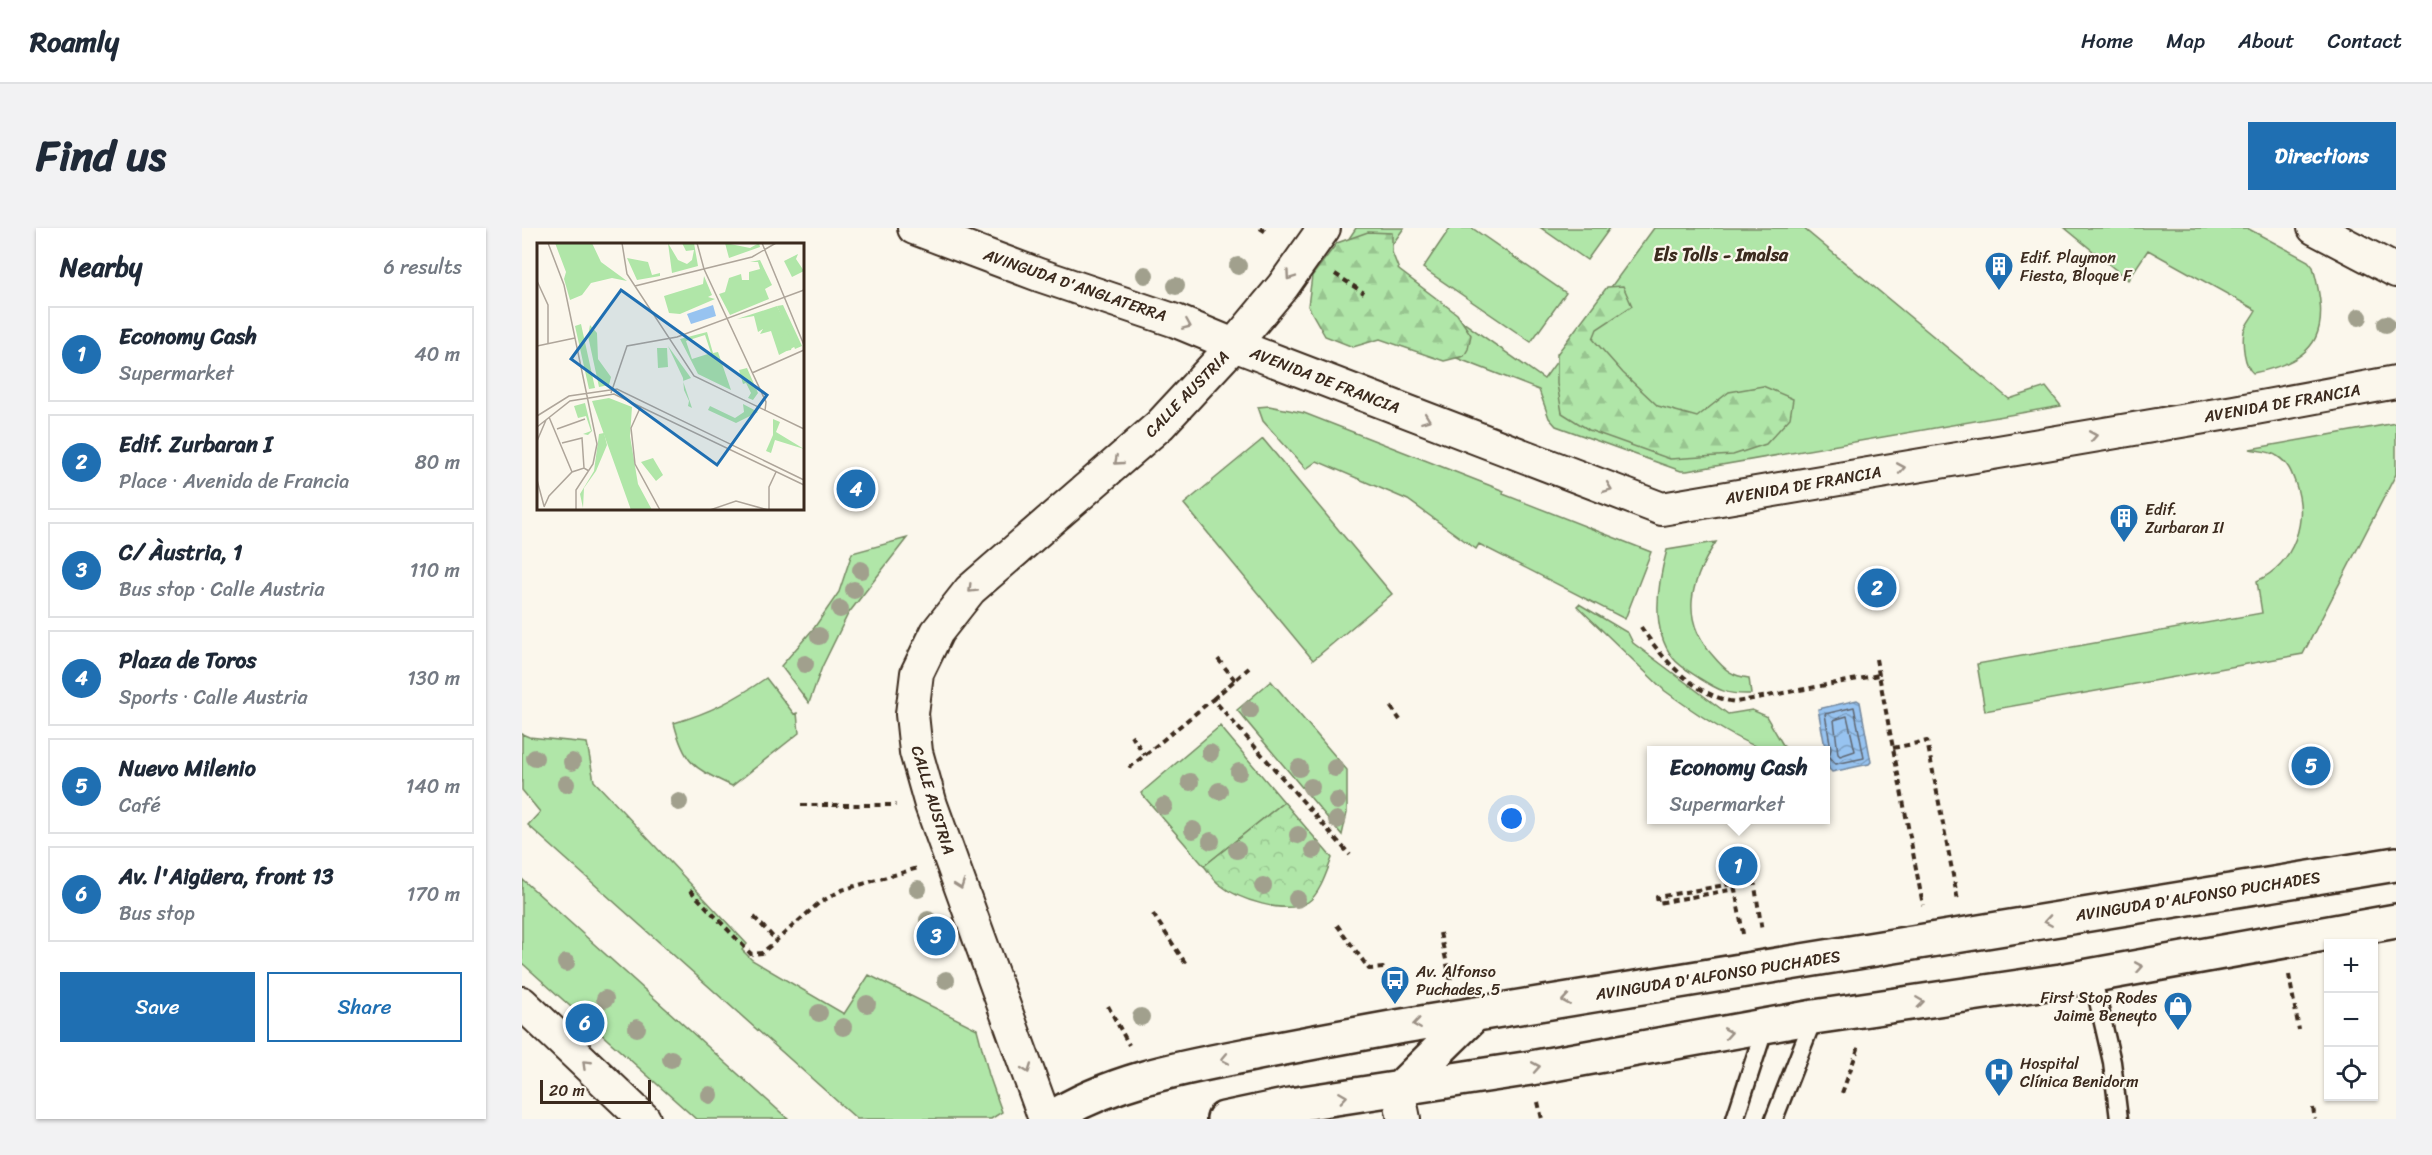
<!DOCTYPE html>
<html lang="en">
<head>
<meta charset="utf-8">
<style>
  body { margin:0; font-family:Sriracha,sans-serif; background:#f2f2f3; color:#1f2937 }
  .controls { position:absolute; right:18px; bottom:18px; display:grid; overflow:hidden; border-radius:0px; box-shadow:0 2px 4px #0004 }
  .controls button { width:54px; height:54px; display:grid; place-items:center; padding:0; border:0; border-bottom:2px solid #e0e1e3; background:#fff; color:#1f2937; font:30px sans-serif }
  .scale { position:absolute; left:18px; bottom:15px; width:111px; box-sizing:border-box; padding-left:6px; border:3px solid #3b2a1e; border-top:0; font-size:16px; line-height:21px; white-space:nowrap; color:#3b2a1e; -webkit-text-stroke:4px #fbf7ec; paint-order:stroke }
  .you { position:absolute; left:990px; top:591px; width:21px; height:21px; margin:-15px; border:4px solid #fff; border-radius:50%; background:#1a73e8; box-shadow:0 0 0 9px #1a73e833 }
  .badge { display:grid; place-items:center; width:39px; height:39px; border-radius:50%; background:#1f6fb2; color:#fff; font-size:20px; font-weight:700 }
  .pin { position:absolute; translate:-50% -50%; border:3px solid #fff; box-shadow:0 2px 6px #0006 }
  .popup { position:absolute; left:1125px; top:518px; width:183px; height:78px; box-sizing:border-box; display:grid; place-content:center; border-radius:0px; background:#fff; filter:drop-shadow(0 2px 4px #0005); font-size:20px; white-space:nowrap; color:#747a83 }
  .popup b { font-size:22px; color:#1f2937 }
  .popup::after { content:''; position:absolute; left:50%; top:100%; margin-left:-12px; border:12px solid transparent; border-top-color:#fff }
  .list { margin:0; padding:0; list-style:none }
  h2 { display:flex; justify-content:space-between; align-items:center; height:78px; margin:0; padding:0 24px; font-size:26px }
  h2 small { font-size:20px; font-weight:400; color:#747a83 }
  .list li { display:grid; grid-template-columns:39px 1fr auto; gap:18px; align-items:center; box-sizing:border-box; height:96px; margin:0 12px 12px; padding:0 12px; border:2px solid #e0e1e3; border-radius:0px }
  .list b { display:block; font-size:22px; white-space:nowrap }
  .list p { margin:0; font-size:20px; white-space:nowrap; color:#747a83 }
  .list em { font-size:20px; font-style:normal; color:#747a83 }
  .actions { display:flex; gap:12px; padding:18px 24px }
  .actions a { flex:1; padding:14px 0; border:2px solid #1f6fb2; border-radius:0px; text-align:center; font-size:21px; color:#1f6fb2 }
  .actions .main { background:#1f6fb2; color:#fff }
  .icon { flex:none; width:33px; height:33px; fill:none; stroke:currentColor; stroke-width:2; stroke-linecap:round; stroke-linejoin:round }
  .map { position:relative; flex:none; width:1874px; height:891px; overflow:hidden; border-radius:0px }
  header { display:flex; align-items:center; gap:36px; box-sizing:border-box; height:84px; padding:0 30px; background:#fff; border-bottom:2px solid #e0e1e3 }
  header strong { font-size:28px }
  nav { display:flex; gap:33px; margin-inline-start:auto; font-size:21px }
  .intro { display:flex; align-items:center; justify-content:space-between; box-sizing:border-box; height:144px; padding:0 36px }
  h1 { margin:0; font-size:42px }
  .button { padding:15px 27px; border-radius:0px; background:#1f6fb2; color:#fff; font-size:21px; font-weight:700 }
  main { display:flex; gap:36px; padding:0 36px }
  aside { flex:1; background:#fff; border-radius:0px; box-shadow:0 2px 4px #0004 }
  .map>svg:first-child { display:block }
  .green { fill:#b0e6a8; stroke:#768863; stroke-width:1.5 }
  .forest { fill:url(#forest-firs); stroke:#768863; stroke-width:1.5 }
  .park { fill:url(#park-crowns); stroke:#768863; stroke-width:1.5 }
  .water { fill:url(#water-waves); stroke:#72869c; stroke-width:1.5 }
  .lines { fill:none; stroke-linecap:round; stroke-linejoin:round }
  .shore { stroke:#606772; stroke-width:1.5 }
  .service-casing { stroke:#3b2a1e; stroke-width:21 }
  .minor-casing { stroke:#3b2a1e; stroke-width:36 }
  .secondary-casing { stroke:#3b2a1e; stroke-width:38 }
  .path { stroke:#3b2a1e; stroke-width:4; stroke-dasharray:6 4.5; stroke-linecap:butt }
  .service { stroke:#fbf7ec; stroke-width:16 }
  .minor { stroke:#fbf7ec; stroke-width:32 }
  .secondary { stroke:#fbf7ec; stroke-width:33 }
  .tree { fill:#a1a08d }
  .oneway { stroke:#9b9085 }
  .labels { text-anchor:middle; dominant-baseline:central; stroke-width:4.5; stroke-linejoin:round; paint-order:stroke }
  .poi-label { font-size:16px; fill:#3b2a1e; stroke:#fbf7ec; text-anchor:start }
  .street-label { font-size:16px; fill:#3b2a1e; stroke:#fbf7ec }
  .neighbourhood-label { font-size:18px; font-weight:bold; fill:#3b2a1e; stroke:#fbf7ec }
  .inset-road { fill:none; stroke:#aea59a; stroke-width:1.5 }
  .view { fill:#1f6fb2; fill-opacity:0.15; stroke:#1f6fb2; stroke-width:3 }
  .inset-edge { fill:none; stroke:#3b2a1e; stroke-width:3 }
</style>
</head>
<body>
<header>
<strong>Roamly</strong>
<nav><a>Home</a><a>Map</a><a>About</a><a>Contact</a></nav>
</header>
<div class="intro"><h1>Find us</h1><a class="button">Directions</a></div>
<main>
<aside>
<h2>Nearby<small>6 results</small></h2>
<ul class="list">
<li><span class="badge">1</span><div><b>Economy Cash</b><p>Supermarket</p></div><em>40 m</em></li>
<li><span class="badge">2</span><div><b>Edif. Zurbaran I</b><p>Place · Avenida de Francia</p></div><em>80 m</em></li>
<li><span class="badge">3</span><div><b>C/ Àustria, 1</b><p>Bus stop · Calle Austria</p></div><em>110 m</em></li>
<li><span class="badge">4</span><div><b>Plaza de Toros</b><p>Sports · Calle Austria</p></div><em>130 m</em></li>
<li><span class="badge">5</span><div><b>Nuevo Milenio</b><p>Café</p></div><em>140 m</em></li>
<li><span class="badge">6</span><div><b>Av. l'Aigüera, front 13</b><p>Bus stop</p></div><em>170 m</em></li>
</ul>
<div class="actions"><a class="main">Save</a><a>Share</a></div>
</aside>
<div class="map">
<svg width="1874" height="891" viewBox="0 0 1874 891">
  <defs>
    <pattern id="forest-firs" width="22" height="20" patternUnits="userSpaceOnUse" patternTransform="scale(1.5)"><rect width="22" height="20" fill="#b0e6a8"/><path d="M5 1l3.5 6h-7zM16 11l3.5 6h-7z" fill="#98c590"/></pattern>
    <pattern id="park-crowns" width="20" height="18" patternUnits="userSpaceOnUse" patternTransform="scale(1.5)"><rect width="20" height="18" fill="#b0e6a8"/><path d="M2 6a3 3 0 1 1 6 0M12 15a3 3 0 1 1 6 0" fill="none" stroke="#98c590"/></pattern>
    <pattern id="water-waves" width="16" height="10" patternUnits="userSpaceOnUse" patternTransform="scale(1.5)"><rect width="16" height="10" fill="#97c3f0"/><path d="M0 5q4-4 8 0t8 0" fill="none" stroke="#7c9fc2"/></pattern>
  </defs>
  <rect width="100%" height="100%" fill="#fbf7ec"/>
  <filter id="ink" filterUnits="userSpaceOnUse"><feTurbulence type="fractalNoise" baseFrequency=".0167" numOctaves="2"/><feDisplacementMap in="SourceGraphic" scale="12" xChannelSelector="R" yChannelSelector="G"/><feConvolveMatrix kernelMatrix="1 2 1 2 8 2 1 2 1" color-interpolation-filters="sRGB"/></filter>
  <g filter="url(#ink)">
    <path class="green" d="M834,0H882L857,35L1022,151L1132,0H1281L1487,171L1524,159L1539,178L1165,243H1159L1034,198L1027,190L1017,162L860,101L795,58Z
      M928,0H950L1044,65L1009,114L901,40Z
      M1019,0H1088L1065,32Z
      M1543,0H1725L1786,33L1791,39C1808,101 1800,132 1731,145C1722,138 1720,115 1722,103C1724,96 1731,88 1734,82L1626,22L1606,52Z
      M747,178L782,185L982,263L981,266L1129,324L1103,391L957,316L954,321L886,272L795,233L784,241L741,193L736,179Z
      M1874,195V246L1781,426L1463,483L1455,436L1740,385L1735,353C1773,335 1787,292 1773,254C1769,243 1766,235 1755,228C1749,223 1737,223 1728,221Z
      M741,211L870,366L791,432L662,276Z
      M385,310L326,386L300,439L287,475L259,438L292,400L317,364L330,325Z
      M1194,314C1168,354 1157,391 1192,429C1203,442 1210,448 1227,450L1229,466C1205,467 1196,462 1177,450C1168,444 1157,438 1151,430C1128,401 1136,354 1145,322Z
      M1057,376L1106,405L1111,415L1206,486L1230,482L1244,488L1264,522C1258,523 1251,524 1245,522C1216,515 1168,481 1143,463L1055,378Z
      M244,450L272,486L275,485L277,505L210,558C173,540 163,538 152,495C187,485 214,471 244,450Z
      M749,453L825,542V585L820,607L715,482Z
      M698,498L762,574L682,638L619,565Z
      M0,506L7,509L65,515L72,553L225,716L220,722L230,732L322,786L347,747L455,801L467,847L480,884L469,891H335L6,597L18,584L0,562Z
      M0,651L266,891H174L0,735Z"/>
    <path class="forest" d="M846,4L870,5V24L877,42L935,86L949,107L946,121L942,128L922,133L858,111L831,119L803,108L786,78L790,48L815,15Z
      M1101,58L1110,78L1075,101L1071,111L1101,145L1136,178L1175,189L1207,164L1241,158L1271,171L1268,190L1244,216L1211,227L1148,231L1067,202L1040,185L1035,156V126L1085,59Z"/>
    <path class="park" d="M762,574L810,630C805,643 798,666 786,674C764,688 715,671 697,656C691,651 687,644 682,638Z"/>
    <path class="water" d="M1335,472L1338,474L1349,534L1347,536L1310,544L1307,541L1296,481Z"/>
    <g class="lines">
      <path class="shore" d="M1332,479L1342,530L1314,536L1307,528L1309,521L1303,486Z
        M1325,488L1333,523L1318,528L1316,526L1312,492Z"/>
      <g class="service-casing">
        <path id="service" d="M1570,747L1590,834L1597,891
          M1213,891L1243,799
          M1252,891L1292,789"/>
      </g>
      <g class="minor-casing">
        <path id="minor" d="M392,0L517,47L654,93L712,117L1140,281L1712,184L1874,154
          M1792,0L1874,43
          M0,775L122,891
          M876,862L882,891
          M523,891L409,577L394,524L390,486L395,445L415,404L448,362L638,197L712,117L761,58L802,0"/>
      </g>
      <g class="secondary-casing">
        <path id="secondary" d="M876,862L952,787
          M528,891C587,853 658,840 726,827C776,817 825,808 875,799L1874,636
          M702,891L768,877L1009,840L1292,789L1539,753L1874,693"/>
      </g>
      <path class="path" d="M738,0L744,4
        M813,46L842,65
        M1119,399C1140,431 1174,469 1214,474L1357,447L1401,677
        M696,431L713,452
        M1354,431L1357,447
        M691,471L727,440
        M869,479L878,492
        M609,507L623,527
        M1371,520L1405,513L1436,673
        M607,540L691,471L828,627
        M279,577H374
        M1232,652L1240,703
        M168,662L229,726L240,725L297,675L320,662L396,640
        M631,686L664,736
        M232,689L254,712
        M815,697L847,741L861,740L867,749L869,765
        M918,705L929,754
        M1221,706L1213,661L1136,675L1135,669L1232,652L1231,650
        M1767,747L1777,802
        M586,778L607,817
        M1320,865L1337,818
        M1016,874L1020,891
        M1791,880L1793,891"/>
      <use href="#service" class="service"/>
      <use href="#minor" class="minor"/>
      <use href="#secondary" class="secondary"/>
    </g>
    <g class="tree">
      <circle cx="716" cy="38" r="9"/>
      <circle cx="623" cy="47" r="9"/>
      <circle cx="654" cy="58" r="9"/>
      <circle cx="1837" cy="89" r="9"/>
      <circle cx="1864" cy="96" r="9"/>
      <circle cx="339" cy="342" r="9"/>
      <circle cx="332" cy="362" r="9"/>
      <circle cx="318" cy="381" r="9"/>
      <circle cx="297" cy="408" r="9"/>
      <circle cx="283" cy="436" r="9"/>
      <circle cx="728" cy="482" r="9"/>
      <circle cx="688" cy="525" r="9"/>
      <circle cx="13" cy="530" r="9"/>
      <circle cx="50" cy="534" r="9"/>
      <circle cx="777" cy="540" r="9"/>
      <circle cx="813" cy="540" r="9"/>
      <circle cx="717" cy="544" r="9"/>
      <circle cx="668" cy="554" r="9"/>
      <circle cx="44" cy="556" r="9"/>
      <circle cx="789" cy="559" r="9"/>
      <circle cx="697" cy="563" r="9"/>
      <circle cx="815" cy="573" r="9"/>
      <circle cx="157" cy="574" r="9"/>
      <circle cx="642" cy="578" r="9"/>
      <circle cx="815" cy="592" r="9"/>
      <circle cx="671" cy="602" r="9"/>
      <circle cx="776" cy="607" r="9"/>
      <circle cx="689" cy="613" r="9"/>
      <circle cx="715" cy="622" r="9"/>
      <circle cx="792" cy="622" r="9"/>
      <circle cx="741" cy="658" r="9"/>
      <circle cx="396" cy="661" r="9"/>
      <circle cx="775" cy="671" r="9"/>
      <circle cx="406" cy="692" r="9"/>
      <circle cx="415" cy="720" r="9"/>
      <circle cx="44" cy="735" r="9"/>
      <circle cx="424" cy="752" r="9"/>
      <circle cx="83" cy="771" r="9"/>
      <circle cx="345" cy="776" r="9"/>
      <circle cx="297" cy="785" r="9"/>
      <circle cx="619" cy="789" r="9"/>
      <circle cx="321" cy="799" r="9"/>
      <circle cx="115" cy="800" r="9"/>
      <circle cx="149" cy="831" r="9"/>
      <circle cx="188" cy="867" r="9"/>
    </g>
    <defs><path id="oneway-chevron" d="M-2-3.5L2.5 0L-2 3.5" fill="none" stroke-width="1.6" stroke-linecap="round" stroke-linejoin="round" transform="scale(1.5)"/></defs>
    <g class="oneway">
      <use href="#oneway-chevron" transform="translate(768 48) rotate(125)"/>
      <use href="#oneway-chevron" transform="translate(665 97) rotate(23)"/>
      <use href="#oneway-chevron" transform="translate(904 191) rotate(21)"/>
      <use href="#oneway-chevron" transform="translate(1571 208) rotate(-10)"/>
      <use href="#oneway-chevron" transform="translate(596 233) rotate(139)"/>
      <use href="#oneway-chevron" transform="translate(1379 240) rotate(-10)"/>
      <use href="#oneway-chevron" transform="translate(1086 260) rotate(21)"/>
      <use href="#oneway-chevron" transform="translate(450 361) rotate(135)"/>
      <use href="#oneway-chevron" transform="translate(438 657) rotate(70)"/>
      <use href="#oneway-chevron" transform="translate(1526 693) rotate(171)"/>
      <use href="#oneway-chevron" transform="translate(1617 739) rotate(-10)"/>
      <use href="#oneway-chevron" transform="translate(1044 772) rotate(171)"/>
      <use href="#oneway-chevron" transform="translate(1398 774) rotate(-8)"/>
      <use href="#oneway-chevron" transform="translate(895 796) rotate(172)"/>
      <use href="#oneway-chevron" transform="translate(1206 805) rotate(-10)"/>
      <use href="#oneway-chevron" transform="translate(703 831) rotate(169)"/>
      <use href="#oneway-chevron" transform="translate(64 836) rotate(-136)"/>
      <use href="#oneway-chevron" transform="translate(1014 839) rotate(-10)"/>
      <use href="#oneway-chevron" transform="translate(505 841) rotate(70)"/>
      <use href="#oneway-chevron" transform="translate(821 869) rotate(-8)"/>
    </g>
  </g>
  <defs>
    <g id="building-pin" transform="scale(1.5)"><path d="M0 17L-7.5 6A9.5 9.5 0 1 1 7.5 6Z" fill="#1f6fb2" stroke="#fbf7ec"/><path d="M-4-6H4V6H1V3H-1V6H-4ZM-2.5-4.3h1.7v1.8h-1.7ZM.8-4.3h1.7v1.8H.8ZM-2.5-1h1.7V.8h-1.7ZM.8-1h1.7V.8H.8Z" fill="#fff"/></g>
    <g id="bus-pin" transform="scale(1.5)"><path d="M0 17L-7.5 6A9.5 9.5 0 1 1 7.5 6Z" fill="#1f6fb2" stroke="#fbf7ec"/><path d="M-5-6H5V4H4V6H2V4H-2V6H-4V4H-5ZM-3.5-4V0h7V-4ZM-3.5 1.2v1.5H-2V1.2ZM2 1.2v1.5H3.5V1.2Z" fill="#fff"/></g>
    <g id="shop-pin" transform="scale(1.5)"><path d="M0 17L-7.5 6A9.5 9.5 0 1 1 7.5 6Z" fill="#1f6fb2" stroke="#fbf7ec"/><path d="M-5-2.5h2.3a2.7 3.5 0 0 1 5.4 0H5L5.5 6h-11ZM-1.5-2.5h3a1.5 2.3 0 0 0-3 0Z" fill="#fff"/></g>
    <g id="hospital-pin" transform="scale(1.5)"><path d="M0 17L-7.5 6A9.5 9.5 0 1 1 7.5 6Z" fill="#1f6fb2" stroke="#fbf7ec"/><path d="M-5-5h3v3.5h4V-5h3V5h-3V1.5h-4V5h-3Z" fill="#fff"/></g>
  </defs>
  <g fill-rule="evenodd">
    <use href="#building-pin" x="1477" y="38"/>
    <use href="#building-pin" x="1602" y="290"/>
    <use href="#bus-pin" x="873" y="752"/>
    <use href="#shop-pin" x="1656" y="778"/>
    <use href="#hospital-pin" x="1477" y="844"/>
  </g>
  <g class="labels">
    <g class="poi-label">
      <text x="1498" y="29">Edif. Playmon<tspan x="1498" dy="18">Fiesta, Bloque F</tspan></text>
      <text x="1623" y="281">Edif.<tspan x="1623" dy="18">Zurbaran II</tspan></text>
      <text x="894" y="743">Av. Alfonso<tspan x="894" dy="18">Puchades, 5</tspan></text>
      <text x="1635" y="769" text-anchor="end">First Stop Rodes<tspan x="1635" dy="18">Jaime Beneyto</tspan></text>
      <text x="1498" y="835">Hospital<tspan x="1498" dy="18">Clínica Benidorm</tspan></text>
    </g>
    <g class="street-label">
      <text transform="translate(553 57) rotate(19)">AVINGUDA D'ANGLATERRA</text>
      <text transform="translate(803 152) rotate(21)">AVENIDA DE FRANCIA</text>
      <text transform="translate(665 166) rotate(-46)">CALLE AUSTRIA</text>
      <text transform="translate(1760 175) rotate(-10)">AVENIDA DE FRANCIA</text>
      <text transform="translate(1281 257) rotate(-10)">AVENIDA DE FRANCIA</text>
      <text transform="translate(411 572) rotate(73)">CALLE AUSTRIA</text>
      <text transform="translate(1676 668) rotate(-9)">AVINGUDA D'ALFONSO PUCHADES</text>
      <text transform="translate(1196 747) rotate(-9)">AVINGUDA D'ALFONSO PUCHADES</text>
    </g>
    <g class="neighbourhood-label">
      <text x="1199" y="27">Els Tolls - Imalsa</text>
    </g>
  </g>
  <g transform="translate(15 15)">
    <rect width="267" height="267" fill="#fbf7ec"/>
    <path d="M131,0L141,17L150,21L155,17L157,7L149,8L145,0H157L161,23L135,30ZM188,0L213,5L222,0L223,4L192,15ZM261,11L259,16L267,28L255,34L247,18ZM90,15L111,19L115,32L123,30V33L100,37ZM223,17L235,42L228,46L232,56L193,72L182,51L188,49L192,35L204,31L205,37H212V29L223,26L221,19H213ZM167,33L175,52L171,54L178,56L143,71L132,70L127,53L166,41ZM240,63L259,103L242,112L234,88L223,91L226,86L221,89L217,73L200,76ZM44,81L58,145L52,146L38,83ZM53,82L60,90L61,116L74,134L72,142L62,144L51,93ZM170,89L176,110L181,109L194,147L161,131L143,96ZM168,92L174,110L155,116L149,98ZM131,103L154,135L146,138L155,165L151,163L152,158L147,147L146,135ZM120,105H130L131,124L121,125ZM210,125L221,150L216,157L211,155L214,150L209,140L206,141L202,127ZM48,160L55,188L51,192L46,191L54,188L49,173L41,175L37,163ZM206,161L221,169L199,180L171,167L173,163L198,175L207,169ZM236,176L243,179L239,189L267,206L238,197L234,210L229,208L236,192ZM67,190L70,202L59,228L47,245L46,265L43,251L57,228L62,191ZM116,215L126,232L119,238L104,219Z" fill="#b0e6a8" fill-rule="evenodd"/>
    <path d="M237,88L244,95L248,88L251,89L256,99L254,107L249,108L239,100Z" fill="#b0e6a8"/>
    <path d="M18,0H55L64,19L90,38L75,35L54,40L45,52L33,57L27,36L29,29ZM246,62L265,103L258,106L240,63ZM72,155L95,164L93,193L101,241L115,267H94L55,158Z" fill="#b0e6a8"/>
    <path d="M176,62L179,73L154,81L150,71Z" fill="#97c3f0"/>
    <path class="inset-road" d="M11,0L27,42L60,201L56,221L39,247V267M85,0L90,31L157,133L267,186M160,0L167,26L229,159L228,168M225,0L267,102M0,38L11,62V100M98,43L215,14L239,0M0,103L38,95M215,130L267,107M74,150L90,103L140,94L267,47M104,163L94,185L98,221L123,267M0,173L32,153L80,146L267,237M12,174L35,229M0,184L33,158L77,151L267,242M20,186L48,176M0,198L9,177M25,200L45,195L47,225M0,237L7,263M7,264L12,253L35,229L47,225L52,228M173,267L199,258L231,267M232,267V244L239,229"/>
    <path class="view" d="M84,47L230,152L180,222L34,116Z"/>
    <rect width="267" height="267" class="inset-edge"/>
  </g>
</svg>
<div class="controls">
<button>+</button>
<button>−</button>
<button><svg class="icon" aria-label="locate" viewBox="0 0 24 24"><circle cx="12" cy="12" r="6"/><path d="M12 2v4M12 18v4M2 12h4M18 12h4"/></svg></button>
</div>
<div class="scale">20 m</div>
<div class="you"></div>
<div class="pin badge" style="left:1216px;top:638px">1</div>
<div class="popup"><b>Economy Cash</b>Supermarket</div>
<div class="pin badge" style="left:1355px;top:360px">2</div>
<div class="pin badge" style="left:414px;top:708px">3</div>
<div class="pin badge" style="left:334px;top:261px">4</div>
<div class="pin badge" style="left:1789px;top:538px">5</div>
<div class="pin badge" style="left:63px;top:795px">6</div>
</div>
</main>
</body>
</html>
